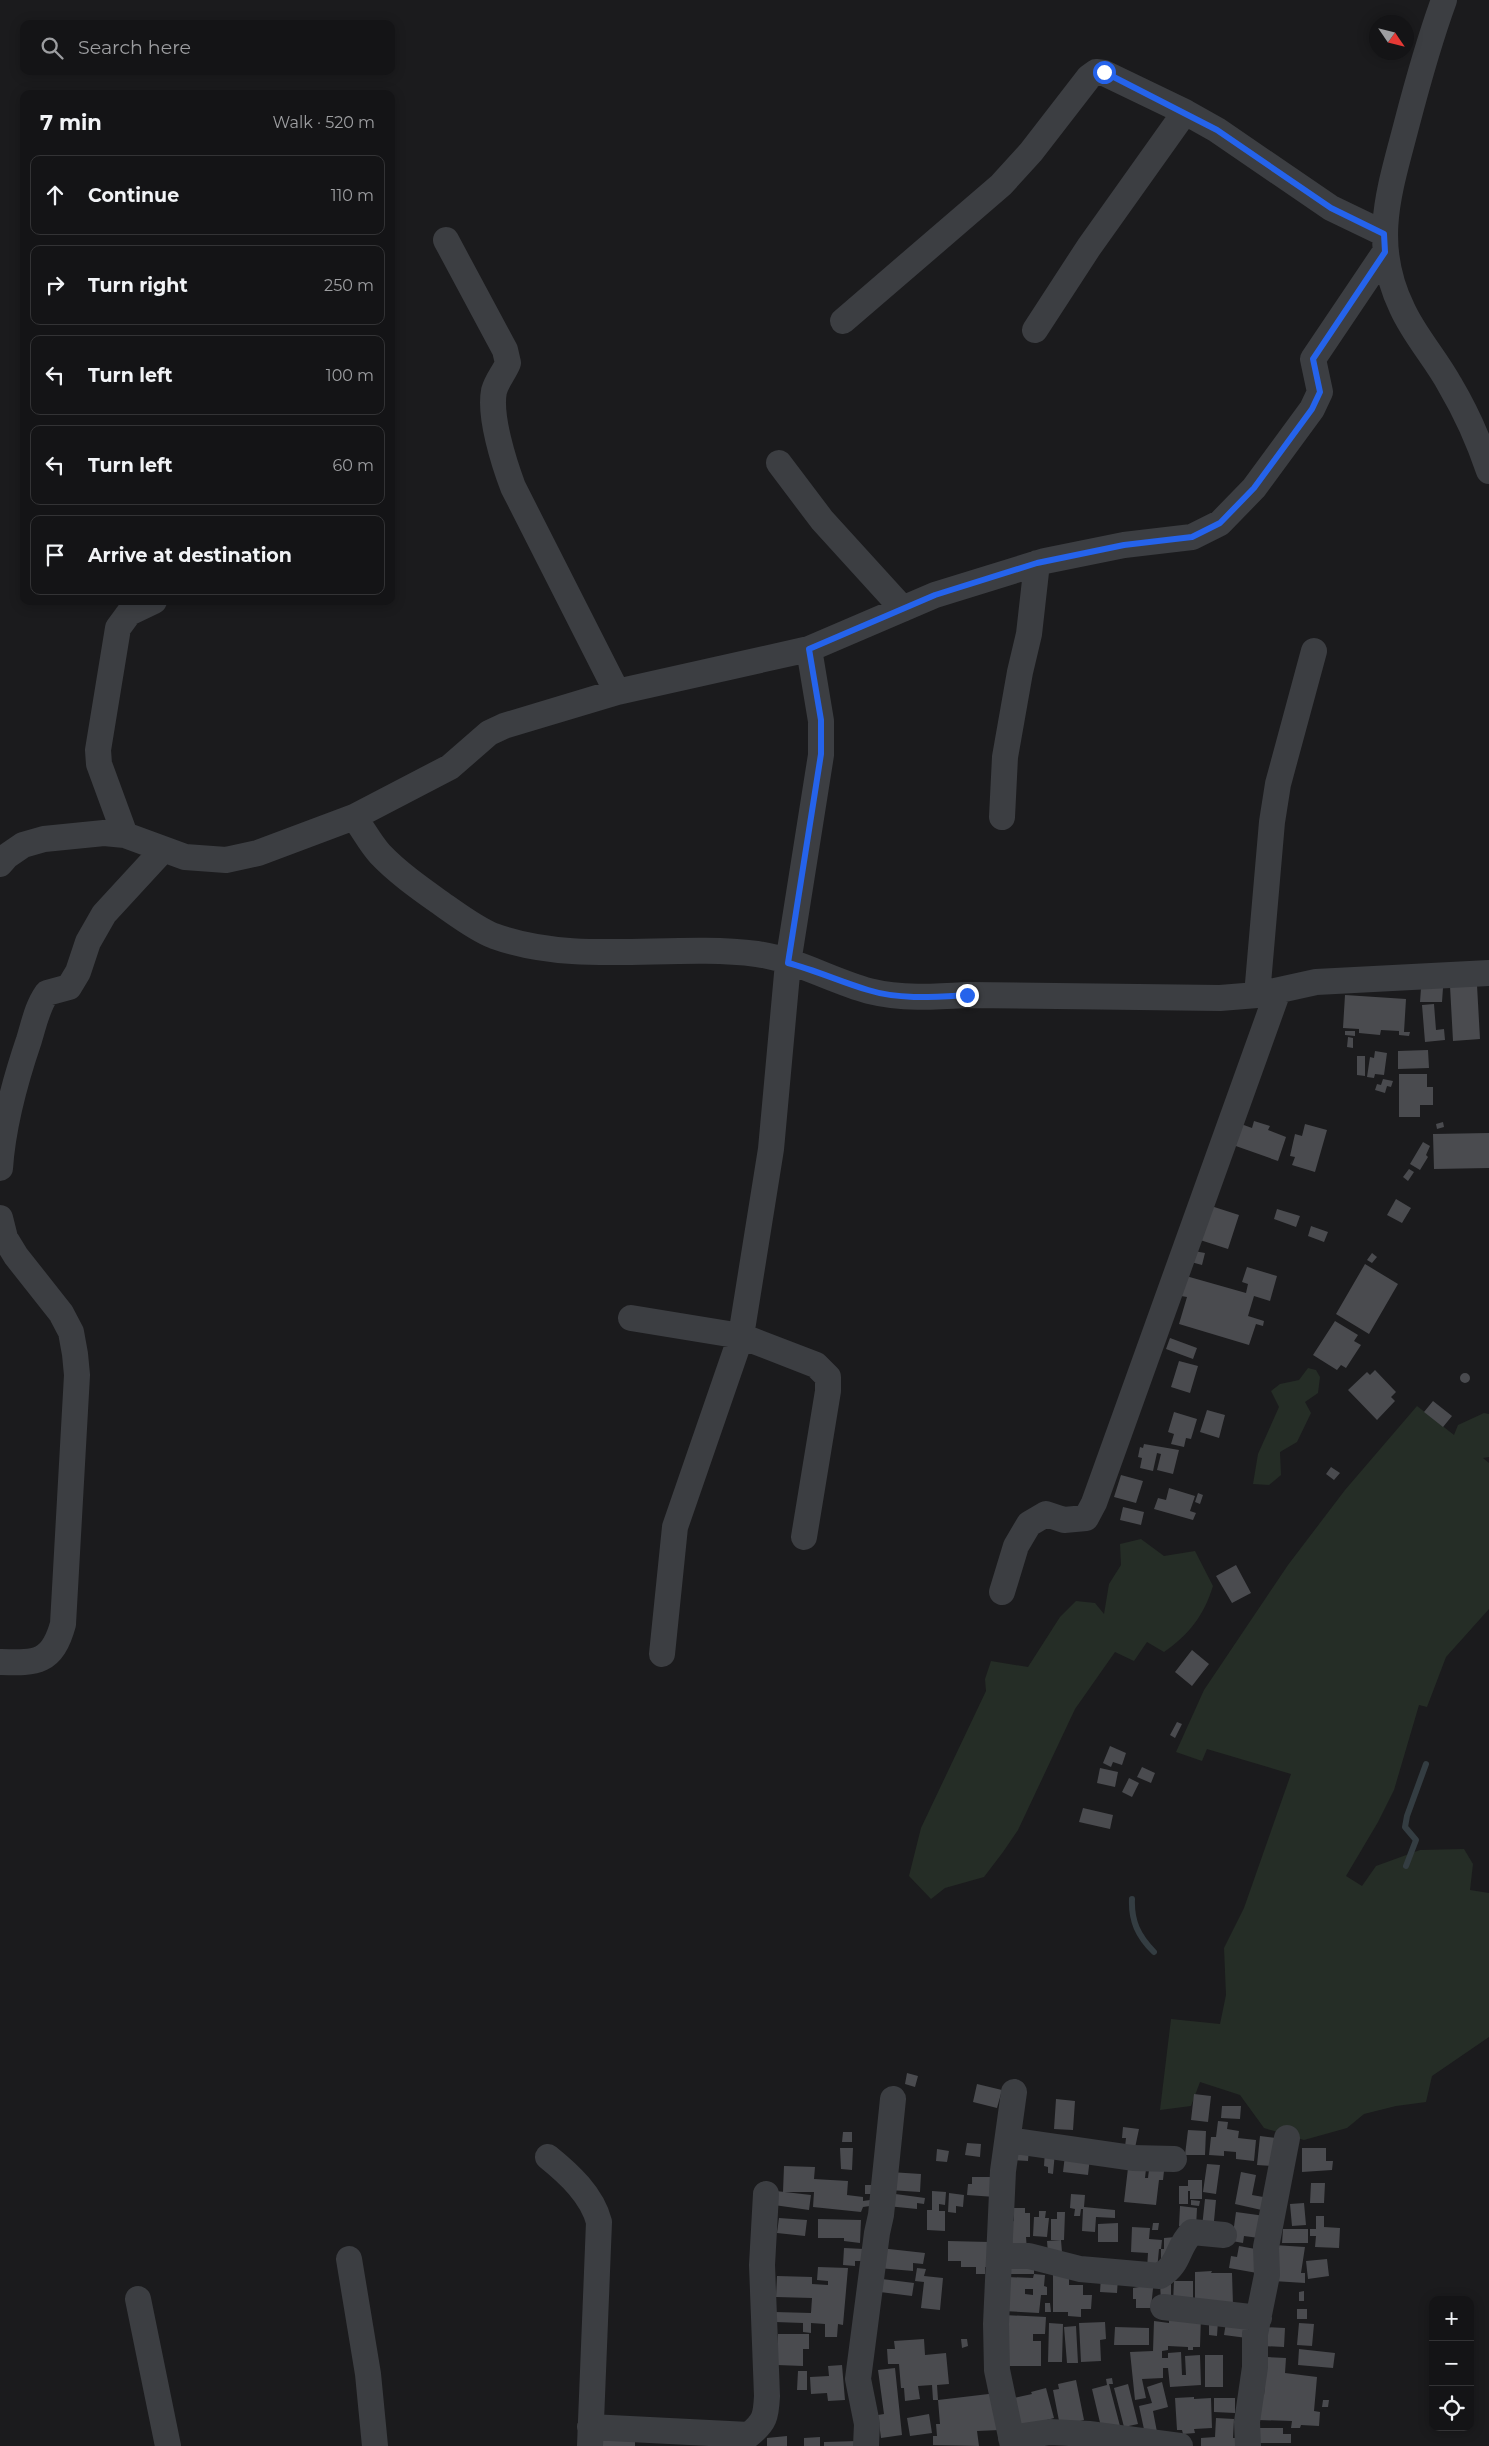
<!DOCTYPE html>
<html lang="en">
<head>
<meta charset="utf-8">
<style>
  body { margin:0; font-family:Montserrat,sans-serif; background:#1d1d1f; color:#f1f3f6 }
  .controls { position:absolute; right:15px; bottom:15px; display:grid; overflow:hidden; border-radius:10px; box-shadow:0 2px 12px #0003 }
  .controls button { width:45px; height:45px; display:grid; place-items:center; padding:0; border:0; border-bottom:1px solid #333335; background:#141416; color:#f1f3f6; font:25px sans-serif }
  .compass { position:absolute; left:1369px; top:15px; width:45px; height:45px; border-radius:50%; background:#141416; box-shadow:0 2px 12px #0003; rotate:125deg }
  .stop { position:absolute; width:15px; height:15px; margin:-11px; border:4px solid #2563eb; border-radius:50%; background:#fff }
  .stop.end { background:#2563eb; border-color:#fff; box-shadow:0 1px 5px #0008 }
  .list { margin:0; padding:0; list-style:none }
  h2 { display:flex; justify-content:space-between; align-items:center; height:65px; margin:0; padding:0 20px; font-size:21px }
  h2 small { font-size:16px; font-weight:400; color:#9d9ea1 }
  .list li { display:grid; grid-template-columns:32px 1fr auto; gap:15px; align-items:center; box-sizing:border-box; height:80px; margin:0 10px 10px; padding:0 10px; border:1px solid #333335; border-radius:10px }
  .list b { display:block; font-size:19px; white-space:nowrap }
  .list em { font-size:16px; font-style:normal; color:#9d9ea1 }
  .icon { flex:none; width:28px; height:28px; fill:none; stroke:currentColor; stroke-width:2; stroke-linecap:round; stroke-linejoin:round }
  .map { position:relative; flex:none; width:1489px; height:2446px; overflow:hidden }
  .search { position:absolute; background:#141416; box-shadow:0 2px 12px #0003; left:20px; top:20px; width:375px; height:55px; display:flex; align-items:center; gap:12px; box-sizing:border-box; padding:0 18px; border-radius:10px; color:#9d9ea1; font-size:19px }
  .panel { position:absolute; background:#141416; box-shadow:0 2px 12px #0003; left:20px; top:90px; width:375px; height:515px; border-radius:10px }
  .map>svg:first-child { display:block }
  .green { fill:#252d26 }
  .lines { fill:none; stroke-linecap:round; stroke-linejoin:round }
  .stream { stroke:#343d42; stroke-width:6 }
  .building { fill:#4a4b4f; fill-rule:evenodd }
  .minor { stroke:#3c3e42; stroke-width:26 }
  .route { stroke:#2563eb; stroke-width:6 }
</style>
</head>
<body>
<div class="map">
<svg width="1489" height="2446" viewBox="0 0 1489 2446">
  <rect width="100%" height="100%" fill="#1b1b1d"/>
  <path class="green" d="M1308,1368L1316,1370L1320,1377L1318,1393L1305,1402L1311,1413L1297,1442L1280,1452L1281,1475L1269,1485L1253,1484L1258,1454L1279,1407L1271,1391L1280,1384L1299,1380Z
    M1417,1406L1454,1435L1458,1425L1484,1413L1489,1414V1457L1483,1458L1489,1463V1609L1446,1657L1427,1707L1419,1705L1394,1790L1378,1822L1346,1876L1362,1886L1376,1866L1420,1850L1464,1849L1473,1864L1470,1890L1489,1893V2037L1432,2076L1426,2102L1396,2106L1364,2114L1347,2128L1304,2140L1264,2128L1240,2095L1200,2082L1191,2106L1160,2110L1171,2019L1220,2024L1226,1995L1224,1948L1244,1908L1291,1774L1207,1749L1202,1761L1176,1752L1204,1690L1288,1565L1345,1490Z
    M1141,1539L1164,1556L1195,1551L1213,1586C1204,1615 1189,1635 1164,1652L1147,1642L1134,1661L1115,1652L1075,1709L1018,1830L1003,1852L984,1877L945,1888L931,1899L909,1876L921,1828L986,1691L985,1679L991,1661L1028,1667L1060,1617L1076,1601L1095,1603L1104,1614L1109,1584L1121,1565L1120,1544Z"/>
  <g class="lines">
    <path class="stream" d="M1406,1866L1416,1840L1405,1827L1407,1816L1426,1764
      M1132,1899C1131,1921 1138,1936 1154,1952"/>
  </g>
  <path class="building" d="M1477,985L1480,1039L1453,1041L1450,986Z
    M1421,988H1443L1442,1002H1420Z
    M1345,995L1406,999L1404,1032H1410L1409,1036L1399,1035V1031L1381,1030L1380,1035L1359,1033V1029L1343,1028Z
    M1434,1004L1436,1030L1444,1029L1445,1040L1425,1042L1422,1005Z
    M1345,1031H1355V1036L1345,1035Z
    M1348,1037L1353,1038V1048L1347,1047Z
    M1428,1050L1429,1068L1398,1069V1051Z
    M1375,1051L1387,1053L1384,1075L1375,1074L1374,1078L1367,1077L1370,1057L1374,1058Z
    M1357,1056H1365V1076L1357,1075Z
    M1399,1074H1427V1087H1433V1105H1420V1117H1399Z
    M1383,1079L1393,1081L1391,1087L1387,1086L1385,1093L1375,1090L1377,1084L1381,1085Z
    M1254,1121L1270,1126L1268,1130L1286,1137L1278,1161L1233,1145L1241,1124L1252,1128Z
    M1443,1122L1444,1127L1437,1129L1436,1124Z
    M1305,1124L1327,1130L1315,1172L1292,1165L1295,1157L1290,1156L1295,1134L1302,1136Z
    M1489,1133V1168L1434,1169L1433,1134Z
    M1423,1142L1430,1146L1426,1155L1428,1157L1420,1170L1410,1164Z
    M1409,1169L1414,1172L1408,1181L1403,1177Z
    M1396,1199L1411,1208L1402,1223L1387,1215Z
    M1208,1205L1239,1215L1228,1249L1197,1239Z
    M1277,1209L1300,1216L1296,1227L1274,1219Z
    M1311,1226L1328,1232L1324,1242L1308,1236Z
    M1194,1251L1205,1253L1202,1265L1191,1262Z
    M1372,1253L1377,1257L1372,1263L1367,1260Z
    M1365,1264L1398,1284L1369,1334L1336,1314Z
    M1247,1267L1277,1276L1270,1301L1254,1296L1248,1316L1264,1321L1263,1326L1256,1324L1249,1345L1179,1324L1187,1297L1181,1296L1186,1276L1246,1293L1248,1284L1242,1282Z
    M1335,1321L1358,1335L1354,1341L1361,1345L1346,1368L1341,1365L1337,1370L1313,1355Z
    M1170,1338L1197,1348L1193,1359L1166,1349Z
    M1179,1361L1198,1366L1190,1393L1171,1387Z
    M1375,1370L1396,1392L1391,1397L1395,1401L1377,1420L1348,1390L1367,1372L1370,1375Z
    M1460 1378a5 5 0 1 1 10 0a5 5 0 1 1-10 0Z
    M1433,1401L1452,1416L1443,1427L1424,1412Z
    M1207,1410L1225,1415L1219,1438L1200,1432Z
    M1174,1412L1197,1419L1191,1439L1186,1438L1184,1447L1171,1444L1174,1434L1168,1432Z
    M1144,1444L1179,1450L1173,1474L1157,1470L1161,1454L1157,1453L1153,1471L1140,1468L1142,1458L1138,1457L1140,1447L1143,1448Z
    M1331,1467L1340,1473L1334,1480L1326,1474Z
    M1121,1475L1143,1481L1136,1503L1114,1497Z
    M1169,1488L1195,1496L1190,1511L1196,1513L1193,1520L1154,1509L1158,1498L1166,1500Z
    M1198,1493L1203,1495L1200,1504L1195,1502Z
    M1123,1507L1144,1512L1141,1525L1120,1520Z
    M1236,1565L1251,1593L1232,1603L1216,1576Z
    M1192,1650L1209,1664L1192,1686L1175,1672Z
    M1177,1722L1182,1724L1175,1738L1170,1735Z
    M1110,1746L1126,1753L1122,1765L1113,1762L1111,1767L1103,1763Z
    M1142,1767L1155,1773L1151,1783L1137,1777Z
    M1100,1768L1118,1772L1115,1787L1097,1783Z
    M1129,1778L1139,1783L1132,1797L1122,1792Z
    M1083,1808L1113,1815L1110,1829L1079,1822Z
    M907,2073L918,2076L915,2087L905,2084Z
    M977,2084L1002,2090L997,2108L973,2102Z
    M1194,2094L1211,2096L1208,2122L1191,2120Z
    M1056,2099L1075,2101L1073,2130L1054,2129Z
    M1222,2106H1241L1240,2119L1221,2118Z
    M1218,2121L1228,2122L1227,2129L1239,2131L1238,2138L1256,2140L1254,2161L1236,2159V2152L1224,2151V2156L1209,2155L1211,2137H1216Z
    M1123,2127L1139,2129L1135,2148L1125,2147L1126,2138H1122Z
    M1188,2130L1206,2131L1205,2155H1185Z
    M843,2132H852V2142H842Z
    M1260,2136L1276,2138L1273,2166L1257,2165Z
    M967,2143L981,2144L980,2157L965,2155Z
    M1013,2146L1029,2148L1028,2161L1012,2160Z
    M840,2148H853L852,2170L841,2169Z
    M1302,2148H1326V2161H1333L1332,2170L1302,2172Z
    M937,2149L949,2151L947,2162L936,2161Z
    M1045,2151L1055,2152L1053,2174L1048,2173V2167L1044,2166Z
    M1065,2155L1090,2157L1088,2175L1063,2172Z
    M1150,2161L1165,2162L1163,2180H1159L1156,2205L1124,2202L1128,2168L1146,2169L1145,2178H1148Z
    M1207,2164L1220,2165L1216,2194L1203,2192Z
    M784,2166L815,2167L814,2179L848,2181L847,2195L863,2197V2201L870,2200V2206L863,2207L861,2212L813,2207L814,2192H783Z
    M890,2172L921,2174L920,2192L889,2190Z
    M1241,2172L1256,2175L1252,2195L1269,2198L1266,2211L1235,2204Z
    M972,2177H996L995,2197L967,2195L968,2184H972Z
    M1188,2180H1202V2199H1190V2191H1188V2204H1179V2186H1188Z
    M1311,2183H1325L1324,2203H1310Z
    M865,2185H873V2194H865Z
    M776,2191L811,2195L809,2210L774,2205Z
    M932,2191L946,2192L945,2205L939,2204V2211H945V2231L927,2230V2210H932Z
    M888,2193L925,2198L924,2204L917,2203V2209L887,2206Z
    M949,2193L964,2195L963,2207L956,2206V2213L948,2212Z
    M1071,2194L1085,2195L1084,2207L1115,2210V2218L1096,2217L1095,2232L1082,2231L1083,2209H1081L1080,2216H1074L1075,2209L1070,2208Z
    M1205,2199L1216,2200L1214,2221H1212L1211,2227H1202Z
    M1191,2200L1200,2201L1199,2206L1191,2205Z
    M1304,2203L1306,2225L1292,2226L1290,2204Z
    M1180,2206L1197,2208L1196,2228L1179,2226Z
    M1014,2208H1025V2213H1030V2237H1026L1027,2251H1013L1010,2222L1014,2221Z
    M1039,2211H1046L1045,2218H1049L1047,2237L1033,2236L1034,2217H1039Z
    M1057,2212H1065L1064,2240H1051V2219H1057Z
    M1236,2212L1265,2216L1259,2238L1244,2236L1243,2243L1232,2241Z
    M1316,2216H1324V2227L1340,2228L1339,2248L1315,2247L1316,2236H1310V2229H1316Z
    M779,2218L807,2220L805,2236L777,2233Z
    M818,2219L861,2220L860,2243L844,2241V2238H818Z
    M1118,2223V2242H1098V2224Z
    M1153,2223H1159L1158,2230H1152Z
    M1132,2227L1150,2228L1149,2239L1162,2240L1161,2249H1164V2238L1176,2237L1161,2262V2249H1159L1157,2270L1147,2269L1148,2253L1131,2252Z
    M1283,2229H1308V2243H1282Z
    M1061,2240L1062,2252L1048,2253L1047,2241Z
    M948,2241L990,2242V2267H985V2274H976V2267H961V2261H948Z
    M1274,2245L1305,2247L1301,2273H1305V2283L1273,2281Z
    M1239,2246L1261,2250L1257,2273L1229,2268L1231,2256L1237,2257Z
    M844,2248L864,2249L863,2261H855V2266L843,2265Z
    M880,2248L925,2253L923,2264L913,2263V2271L878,2268Z
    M1327,2259L1329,2276L1308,2279L1306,2261Z
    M1006,2260L1034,2261V2274H1006Z
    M818,2267L848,2268L843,2325L838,2324L837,2337H825V2324L811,2323V2333L803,2332V2323L775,2322V2312L811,2313L812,2298L776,2297L777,2276L812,2277V2284L828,2285V2281L817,2280Z
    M917,2268L926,2269L924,2276L943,2278L940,2310L921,2308L924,2282L915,2281Z
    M1212,2271L1211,2273H1232L1233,2305L1195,2306V2272Z
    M1053,2272H1069V2285H1083V2295H1092L1091,2309H1081V2317L1068,2316V2312H1053Z
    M1034,2274L1045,2275L1044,2286L1047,2287V2295H1041L1039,2313L1003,2311L1007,2277L1033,2278ZM1025,2289H1033V2295L1025,2294Z
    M1101,2276L1118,2278L1117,2293L1100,2292Z
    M882,2279L914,2283L912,2296L880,2292Z
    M1139,2279H1154L1151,2308H1136V2299H1133V2288L1139,2287Z
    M1174,2281H1193V2303H1173Z
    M1171,2282V2302H1161L1160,2283Z
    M1304,2291V2301H1299V2292Z
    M1045,2303H1050L1051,2312H1045Z
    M1297,2309H1307V2319H1297Z
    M1169,2314L1201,2316L1200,2347H1193V2350H1188V2347L1168,2346V2350L1162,2351V2358H1168V2353L1181,2352L1182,2375H1186L1185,2356L1200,2355L1201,2385L1170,2387L1168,2368H1163V2378L1142,2379L1146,2398L1135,2400L1130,2352L1153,2351L1154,2321L1169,2323Z
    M1004,2315L1046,2317L1045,2334H1033V2341H1041V2366H1004Z
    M1209,2320L1218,2321L1217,2336L1209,2335Z
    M1105,2322L1106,2339L1100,2340L1101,2361L1081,2362L1079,2323Z
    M1226,2322L1249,2325L1247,2338L1224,2335Z
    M1049,2323L1063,2324L1062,2362H1048Z
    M1299,2323L1314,2324L1312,2346L1297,2345Z
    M1076,2326L1078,2363H1067L1064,2327Z
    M1115,2327L1149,2328V2345H1114Z
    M1264,2327L1285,2328L1284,2347L1262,2346Z
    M778,2334H809V2349H803V2366L777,2365Z
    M924,2339L925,2355L946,2353L949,2384L937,2385L938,2400H933L932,2385L918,2386L920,2399L905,2401L904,2388H901L899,2364H888L887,2349H895L894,2341Z
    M961,2339H967L968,2346L962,2348Z
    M1299,2349L1335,2353L1333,2368L1298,2365Z
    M1205,2355H1223V2387H1205Z
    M1267,2357L1286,2358L1285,2373L1317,2377L1314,2411L1320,2412L1319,2426L1301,2425L1300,2428H1291L1292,2421L1258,2420L1259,2395H1264Z
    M842,2365L845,2400L828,2401L827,2393L811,2394L810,2377L829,2376L828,2366Z
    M895,2368L902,2435L881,2438L878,2415L884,2414L878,2370Z
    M798,2371H807V2390H797Z
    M1112,2378L1113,2384H1109L1120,2426L1102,2431L1092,2389L1107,2385L1106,2379Z
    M1076,2380L1084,2420L1060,2426L1053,2390L1059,2389L1058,2384Z
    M1162,2382L1168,2407L1153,2411L1157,2432L1145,2434L1139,2406L1152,2403L1147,2387Z
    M1128,2384L1138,2424L1124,2427L1114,2388Z
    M1046,2388L1054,2418L1021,2427L1014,2398L1032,2394L1031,2392Z
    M997,2393L1000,2430L977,2431L979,2446L933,2445V2436H937L936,2424H940L938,2400Z
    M1194,2397V2399L1211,2398L1212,2428L1194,2429L1195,2433L1183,2434L1182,2430H1177L1175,2398Z
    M1214,2398H1235V2413L1214,2412Z
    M1323,2400H1329L1328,2407H1322Z
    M929,2414L932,2433L910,2436L907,2418Z
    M1216,2418L1234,2419L1233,2438H1240V2446H1201V2438L1215,2437Z
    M1256,2428H1283V2434H1291V2443H1256Z
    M787,2436V2446H767V2438Z
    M635,2437V2446H597V2440Z
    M820,2437V2446H804V2438Z
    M858,2441V2446H824V2442Z"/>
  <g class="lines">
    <path class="minor" d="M1444,0C1429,41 1418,81 1407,123C1390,189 1370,242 1402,308C1414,335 1436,359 1450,385C1466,412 1479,441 1489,471
      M446,240L505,350L508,363C504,373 497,380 494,391C489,416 504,463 513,487L617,692
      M843,321L1001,185L1031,152L1089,77L1096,72L1104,73L1185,112
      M1035,330L1089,247L1185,112L1217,130L1331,208L1385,234
      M779,463L822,520L903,609
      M354,817C363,829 370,843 380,854C398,873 421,889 442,904C458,915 476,929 494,936C577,966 671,943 757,954C795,959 832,981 869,991C901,999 934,997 967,995L1220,998L1257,995L1316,982L1489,973
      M1002,817L1005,757L1020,672L1029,634L1037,563
      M125,835L99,764L98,750L118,628L129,613L154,601
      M0,864L7,856L23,845L44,839L104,833L125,835L185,857L226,860L258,853L354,817L450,767L489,733L504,726L617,692L809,649L935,595L1045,561L1124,545L1192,537L1220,523L1254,488L1312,409L1320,392L1313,359L1385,252
      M1257,995L1272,822L1278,784L1314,651
      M0,1168C3,1124 15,1081 29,1040C34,1024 37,1007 47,993L69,987L78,972L88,942L104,914L162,851
      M0,1218L5,1238L16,1256L61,1313L71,1332L75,1354L77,1375L63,1624C52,1664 36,1663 0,1662
      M631,1318L741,1336L675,1527L662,1654
      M804,1537L828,1391V1377L816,1365L741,1336L771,1149L788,963L821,755V721L809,649
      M1002,1592L1016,1546L1029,1524L1046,1514L1064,1520L1086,1518L1094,1503L1278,991
      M1008,2140L1133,2158L1174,2159
      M548,2157C569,2174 592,2195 599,2222L590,2446
      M1000,2256H1029L1080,2269L1160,2276C1181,2263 1176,2248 1192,2232L1224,2235
      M349,2259L368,2374L375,2446
      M138,2299L168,2446
      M1163,2307L1259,2318
      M590,2427L749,2435C765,2422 766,2416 767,2396L762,2265L766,2194
      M1011,2438L1050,2432L1089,2434L1180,2446
      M866,2446L867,2424L858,2379L877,2233L881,2215L893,2099
      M1013,2446L997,2370L996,2324L1003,2171L1014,2092
      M1248,2446L1247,2422L1255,2367V2334L1267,2275L1266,2247L1287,2138"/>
  </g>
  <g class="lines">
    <path class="route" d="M967,995C934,997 900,1000 868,990C841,982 815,970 788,963L821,754V720L809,649L935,595L1037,563L1124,545L1192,537L1220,523L1254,488L1312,409L1320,392L1313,359L1385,252L1384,234L1331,208L1217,130L1104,72"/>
  </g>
</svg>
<div class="controls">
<button>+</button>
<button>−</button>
<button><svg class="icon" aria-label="locate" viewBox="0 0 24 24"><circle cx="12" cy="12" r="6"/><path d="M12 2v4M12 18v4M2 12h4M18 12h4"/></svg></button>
</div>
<svg class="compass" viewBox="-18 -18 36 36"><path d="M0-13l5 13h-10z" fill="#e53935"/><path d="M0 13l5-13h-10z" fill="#9d9ea1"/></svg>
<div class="stop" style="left:1104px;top:72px"></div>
<div class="stop end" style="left:967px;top:995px"></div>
<div class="search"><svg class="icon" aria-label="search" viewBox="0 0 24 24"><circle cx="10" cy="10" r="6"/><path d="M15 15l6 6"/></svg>Search here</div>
<section class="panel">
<h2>7 min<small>Walk · 520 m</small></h2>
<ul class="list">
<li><svg class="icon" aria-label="ahead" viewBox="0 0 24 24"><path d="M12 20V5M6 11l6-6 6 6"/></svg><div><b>Continue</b></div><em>110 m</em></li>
<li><svg class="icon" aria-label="right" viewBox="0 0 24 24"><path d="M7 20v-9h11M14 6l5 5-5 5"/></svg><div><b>Turn right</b></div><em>250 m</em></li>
<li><svg class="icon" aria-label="left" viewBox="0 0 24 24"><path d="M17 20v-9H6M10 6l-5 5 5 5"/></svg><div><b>Turn left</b></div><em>100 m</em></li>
<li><svg class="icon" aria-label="left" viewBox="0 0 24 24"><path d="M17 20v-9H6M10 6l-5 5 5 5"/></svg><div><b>Turn left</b></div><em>60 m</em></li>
<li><svg class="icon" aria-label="arrive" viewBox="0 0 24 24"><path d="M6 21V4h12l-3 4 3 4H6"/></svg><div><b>Arrive at destination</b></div></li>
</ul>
</section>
</div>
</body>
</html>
